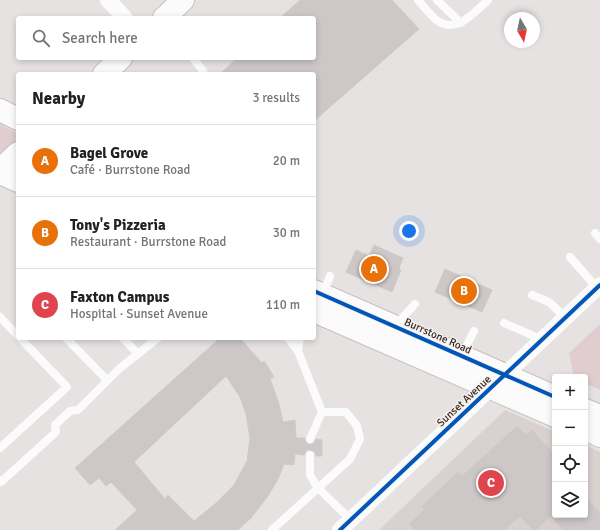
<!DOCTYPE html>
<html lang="en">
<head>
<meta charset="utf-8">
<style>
  body { margin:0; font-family:Signika,sans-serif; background:#f6f6f6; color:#202124 }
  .controls { position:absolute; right:12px; bottom:12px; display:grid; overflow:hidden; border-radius:4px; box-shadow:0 2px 6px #0003 }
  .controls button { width:36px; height:36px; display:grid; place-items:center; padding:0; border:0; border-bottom:1px solid #e0e0e0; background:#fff; color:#202124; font:20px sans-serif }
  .compass { position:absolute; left:504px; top:12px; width:36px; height:36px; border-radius:50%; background:#fff; box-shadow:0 2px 6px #0003; rotate:171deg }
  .you { position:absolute; left:409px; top:231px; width:14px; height:14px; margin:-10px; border:3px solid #fff; border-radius:50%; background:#1a73e8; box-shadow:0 0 0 6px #1a73e833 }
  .badge { display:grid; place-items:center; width:26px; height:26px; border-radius:50%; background:#b45309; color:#fff; font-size:13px; font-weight:700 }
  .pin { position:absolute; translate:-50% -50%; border:2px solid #fff; box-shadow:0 1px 4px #0006 }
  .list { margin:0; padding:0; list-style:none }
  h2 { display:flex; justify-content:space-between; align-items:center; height:52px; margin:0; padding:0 16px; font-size:17px }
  h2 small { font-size:13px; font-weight:400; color:#757577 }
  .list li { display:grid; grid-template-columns:26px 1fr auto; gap:12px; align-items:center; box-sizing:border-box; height:72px; padding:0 16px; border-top:1px solid #e0e0e0 }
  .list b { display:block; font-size:15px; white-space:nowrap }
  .list p { margin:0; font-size:13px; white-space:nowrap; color:#757577 }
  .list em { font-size:13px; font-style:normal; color:#757577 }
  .icon { flex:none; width:22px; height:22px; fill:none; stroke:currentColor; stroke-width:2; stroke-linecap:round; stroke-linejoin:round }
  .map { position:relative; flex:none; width:600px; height:530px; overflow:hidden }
  .search { position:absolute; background:#fff; box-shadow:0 2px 6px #0003; left:16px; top:16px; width:300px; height:44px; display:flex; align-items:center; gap:10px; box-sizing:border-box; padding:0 14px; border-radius:4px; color:#757577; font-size:15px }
  .panel { position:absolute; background:#fff; box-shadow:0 2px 6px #0003; left:16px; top:72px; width:300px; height:268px; border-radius:4px }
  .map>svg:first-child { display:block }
  .built { fill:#d8d1d0 }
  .green { fill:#dfcdcf }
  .building { fill:#cdc8c7; stroke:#d0cbcb; fill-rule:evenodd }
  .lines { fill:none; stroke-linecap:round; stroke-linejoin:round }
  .secondary-casing { stroke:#c7c0bf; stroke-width:24 }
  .lane { stroke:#fbfbfb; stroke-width:8 }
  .street { stroke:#fbfbfb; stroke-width:16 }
  .secondary { stroke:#fbfbfb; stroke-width:22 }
  .cycleway-casing { stroke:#f6f1f0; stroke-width:6 }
  .cycleway { stroke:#0057b8; stroke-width:4 }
  .labels { text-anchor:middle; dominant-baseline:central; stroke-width:3; stroke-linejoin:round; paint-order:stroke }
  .street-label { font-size:11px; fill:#382a23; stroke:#f6f1f0 }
</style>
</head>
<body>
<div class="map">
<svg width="600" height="530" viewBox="0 0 600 530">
  <rect width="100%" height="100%" fill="#e7e2e2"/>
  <path class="built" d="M505,410L555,432V515H585V445L600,452V530H379Z"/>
  <path class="green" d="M0,124L18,134V166L0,159Z
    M600,324V390L585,383V377H574L569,353Z"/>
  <path class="building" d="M300,0H392L419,29L314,121V74H220L237,58H314V18H280Z
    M374,245L403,258L399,268L401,270L392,292L346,272L356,250L369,256Z
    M445,269L492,290L482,312L435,292Z
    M220,338H240L262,363L264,361L274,377L270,379L279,404L283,422L295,420L296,438H305L307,444H313L316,439L322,440V456H316L315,452L310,450H307L304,455L295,454L294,465L284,464L278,479L268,496L251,518L238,530H115L137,510L111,482L106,486L99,478L90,485L75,468ZM226,376L240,397L246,414L250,438L247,461L234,485L216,503L194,521L168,495L165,499L134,462Z
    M517,426L526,435L532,430L555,455V512L552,515H585V497L600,513V530H563L551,516L536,530H533L520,516L505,530H415L409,524L425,509L422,506L458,472L462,476Z"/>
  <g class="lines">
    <g class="secondary-casing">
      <path id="secondary" d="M164,18L183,0
        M104,74L121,58
        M0,110L18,119
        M0,170L18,153
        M0,173L18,181
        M314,291L555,397
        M314,311L555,416
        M585,410L600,416
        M585,429L600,436"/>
    </g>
    <path class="lane" d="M418,0C423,6 429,13 435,19C455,36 474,13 488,0
      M437,0L461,23
      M193,58L203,71
      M595,233L600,239
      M570,257L597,288
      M323,294L330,276
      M532,295L549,302L566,318
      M0,317L18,336
      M504,323L543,340
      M395,326L415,304
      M66,338L107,380
      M123,338L138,354
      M288,338L298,351L322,412L310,439
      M298,351L300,338
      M462,355L474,331
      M0,448L67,387L20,338
      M310,455V475L318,488L351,520
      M0,480L1,482L56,432L55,425L70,411L78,410L120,368L158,338
      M272,530L350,459L360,439L357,426L346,412H322"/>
    <path class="street" d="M108,0L125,18
      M340,530L600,285"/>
    <use href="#secondary" class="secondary"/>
    <g class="cycleway-casing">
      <path id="cycleway" d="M314,291L555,397
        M340,530L600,285"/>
    </g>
    <use href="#cycleway" class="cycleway"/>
  </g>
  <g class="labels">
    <g class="street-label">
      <text transform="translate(438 336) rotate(24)">Burrstone Road</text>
      <text transform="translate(464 401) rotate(-43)">Sunset Avenue</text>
    </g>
  </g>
</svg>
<div class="controls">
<button>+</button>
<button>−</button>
<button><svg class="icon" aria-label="locate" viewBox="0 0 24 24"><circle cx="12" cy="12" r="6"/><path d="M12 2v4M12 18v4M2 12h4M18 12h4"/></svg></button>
<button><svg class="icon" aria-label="layers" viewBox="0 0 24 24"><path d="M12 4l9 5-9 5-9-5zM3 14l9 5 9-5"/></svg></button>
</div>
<svg class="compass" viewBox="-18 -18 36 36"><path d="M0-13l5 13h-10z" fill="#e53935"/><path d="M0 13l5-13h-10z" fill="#757577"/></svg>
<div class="you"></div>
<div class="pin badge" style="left:374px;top:269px;background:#e8710a">A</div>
<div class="pin badge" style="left:464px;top:291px;background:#e8710a">B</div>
<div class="pin badge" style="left:491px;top:483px;background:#e0444e">C</div>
<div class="search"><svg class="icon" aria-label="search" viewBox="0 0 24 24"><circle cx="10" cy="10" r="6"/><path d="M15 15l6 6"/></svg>Search here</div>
<section class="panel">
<h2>Nearby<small>3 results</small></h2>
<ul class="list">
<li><span class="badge" style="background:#e8710a">A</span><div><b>Bagel Grove</b><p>Café · Burrstone Road</p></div><em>20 m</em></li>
<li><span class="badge" style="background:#e8710a">B</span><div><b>Tony's Pizzeria</b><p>Restaurant · Burrstone Road</p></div><em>30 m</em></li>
<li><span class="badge" style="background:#e0444e">C</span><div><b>Faxton Campus</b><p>Hospital · Sunset Avenue</p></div><em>110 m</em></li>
</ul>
</section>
</div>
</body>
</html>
